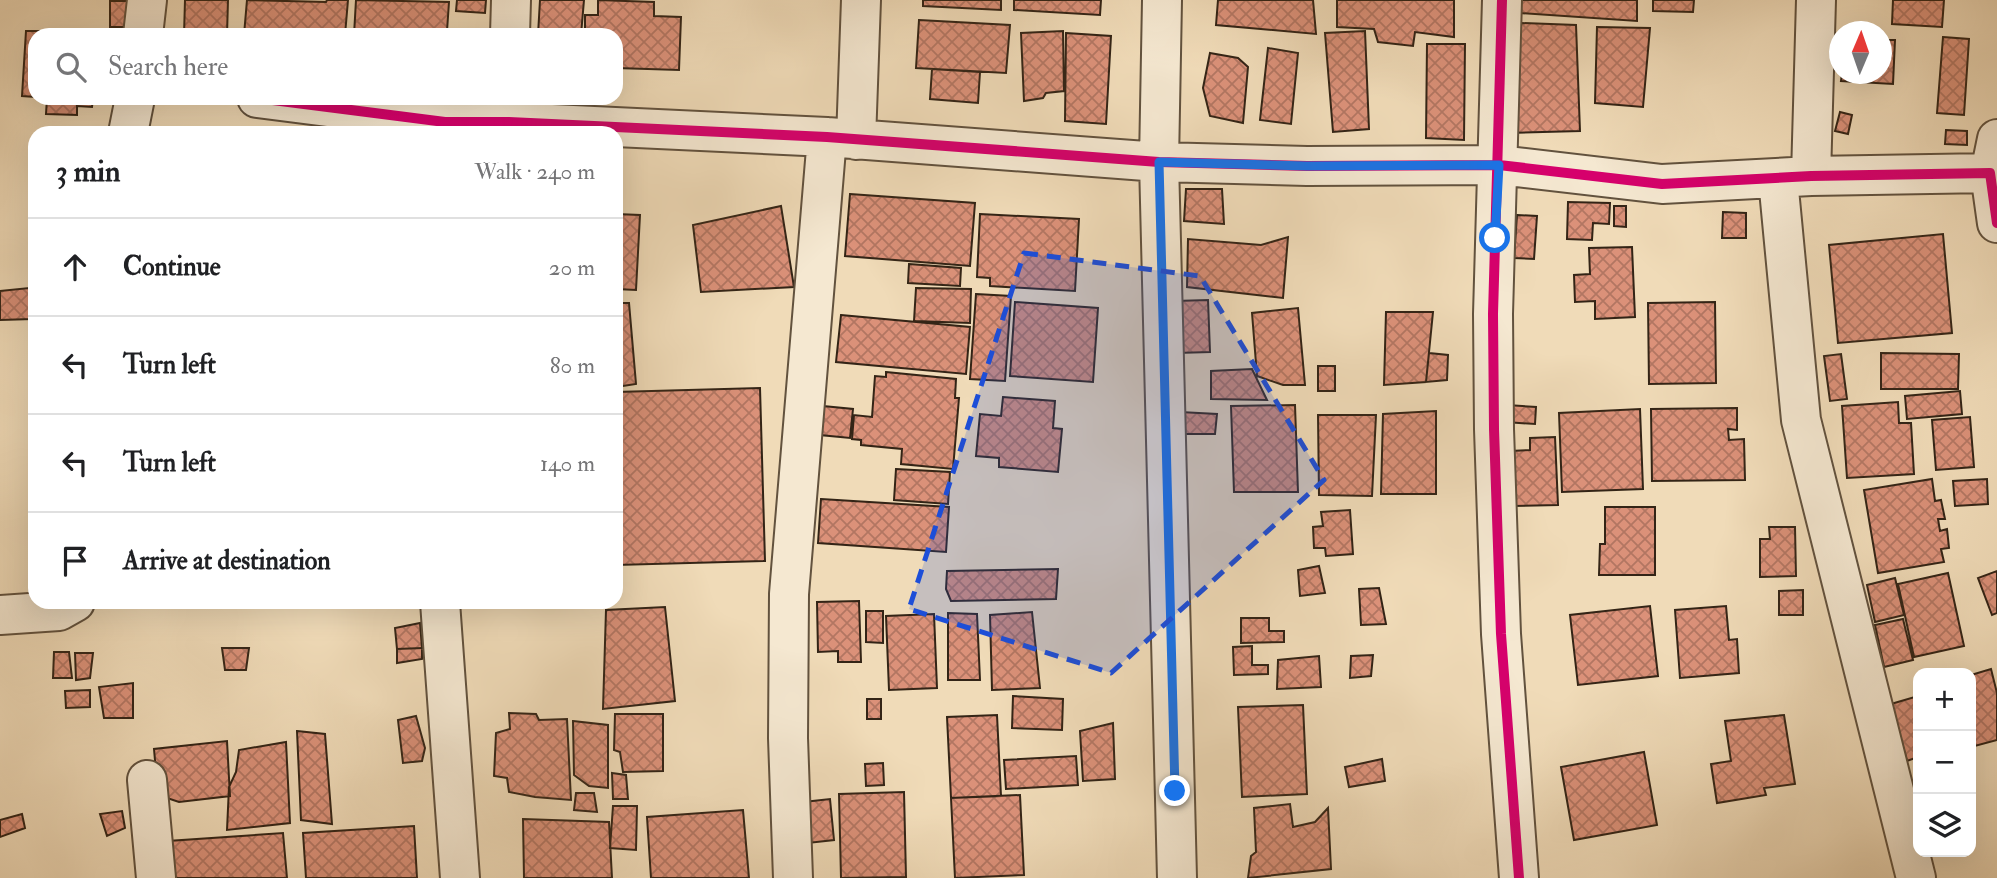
<!DOCTYPE html>
<html lang="en">
<head>
<meta charset="utf-8">
<style>
  body { margin:0; font-family:"IM FELL Double Pica",serif; background:#f2f2f2; color:#202124 }
  .controls { position:absolute; right:21px; bottom:21px; display:grid; overflow:hidden; border-radius:14px; box-shadow:0 7px 28px #0002 }
  .controls button { width:63px; height:63px; display:grid; place-items:center; padding:0; border:0; border-bottom:2px solid #e0e0e0; background:#fff; color:#202124; font:35px sans-serif }
  .compass { position:absolute; left:1829px; top:21px; width:63px; height:63px; border-radius:50%; background:#fff; box-shadow:0 7px 28px #0002; rotate:2deg }
  .stop { position:absolute; width:21px; height:21px; margin:-16px; border:5px solid #1a73e8; border-radius:50%; background:#fff }
  .stop.end { background:#1a73e8; border-color:#fff; box-shadow:0 2px 7px #0008 }
  .list { margin:0; padding:0; list-style:none }
  h2 { display:flex; justify-content:space-between; align-items:center; height:91px; margin:0; padding:0 28px; font-size:30px }
  h2 small { font-size:23px; font-weight:400; color:#757577 }
  .list li { display:grid; grid-template-columns:46px 1fr auto; gap:21px; align-items:center; box-sizing:border-box; height:98px; padding:0 28px; border-top:2px solid #e0e0e0 }
  .list b { display:block; font-size:26px; white-space:nowrap }
  .list em { font-size:23px; font-style:normal; color:#757577 }
  .icon { flex:none; width:38px; height:38px; fill:none; stroke:currentColor; stroke-width:2; stroke-linecap:round; stroke-linejoin:round }
  .map { position:relative; flex:none; width:1997px; height:878px; overflow:hidden }
  .search { position:absolute; background:#fff; box-shadow:0 7px 28px #0002; left:28px; top:28px; width:595px; height:77px; display:flex; align-items:center; gap:18px; box-sizing:border-box; padding:0 24px; border-radius:21px; color:#757577; font-size:26px }
  .panel { position:absolute; background:#fff; box-shadow:0 7px 28px #0002; left:28px; top:126px; width:595px; height:483px; border-radius:21px }
  .map>svg:first-child { display:block }
  .building { fill:url(#building-cross-hatch); stroke:#332416; stroke-width:2 }
  .lines { fill:none; stroke-linecap:round; stroke-linejoin:round }
  .minor-casing { stroke:#62523e; stroke-width:42 }
  .minor { stroke:#f5e8d1; stroke-width:38 }
  .cycleway-casing { stroke:#f5e8d1; stroke-width:15 }
  .cycleway { stroke:#d6006c; stroke-width:10 }
  .route { stroke:#1a73e8; stroke-width:9 }
  .marked { fill:#1d4ed8; fill-opacity:0.2; stroke:#1d4ed8; stroke-width:5; stroke-dasharray:14 9; stroke-linejoin:round }
</style>
</head>
<body>
<div class="map">
<svg width="1997" height="878" viewBox="0 0 1997 878">
  <defs>
    <pattern id="building-cross-hatch" width="8" height="8" patternUnits="userSpaceOnUse" patternTransform="scale(1.75)"><rect width="8" height="8" fill="#db9179"/><path d="M0 0l8 8M0 8l8-8" fill="none" stroke="#b27662"/></pattern>
  </defs>
  <rect width="100%" height="100%" fill="#f0dbb8"/>
  <filter id="stains"><feTurbulence type="fractalNoise" baseFrequency=".00286" numOctaves="4"/><feColorMatrix values="0 0 0 0 .2 0 0 0 0 .09 0 0 0 0 .02 0 0 0 .5 -.17"/></filter>
  <radialGradient id="worn" r=".72"><stop offset=".6" stop-color="#630" stop-opacity="0"/><stop offset="1" stop-color="#630" stop-opacity=".3"/></radialGradient>
  <path class="building" d="M185,0H228L227,35H184Z
    M247,0L326,2L327,0H348L345,35H244Z
    M356,0L449,2L447,31H440V35H354Z
    M457,0H486L485,13L456,11Z
    M540,0H584L581,35H538Z
    M598,0L654,2V16L681,17L679,70L616,68V35H585V15H598Z
    M923,0H1001V10L923,6Z
    M1014,0H1101L1100,15L1014,10Z
    M1218,0H1313L1316,34L1216,25Z
    M1337,0H1454V37L1415,32L1413,46L1378,42L1374,29L1337,27Z
    M1519,0H1637V21L1519,13Z
    M1653,0H1694L1693,12L1653,11Z
    M1893,0H1944L1942,27L1892,24Z
    M110,1H128V27H110Z
    M919,20L1010,25L1006,73L916,68Z
    M1521,23L1576,25L1580,131L1510,133Z
    M1597,27L1650,28L1643,107L1595,103Z
    M26,31H43V35H35V97L22,96Z
    M1063,31L1064,91L1046,93L1043,98L1024,101L1021,33Z
    M1365,31L1369,129L1333,132L1325,33Z
    M1066,33L1111,36L1106,124L1065,121Z
    M1943,37L1969,39L1964,115L1937,113Z
    M1882,40H1895L1893,84L1841,81L1842,74H1882Z
    M1427,44H1465L1464,140L1426,138Z
    M1268,48L1298,53L1291,124L1260,120Z
    M1210,53L1238,58L1248,67L1243,123L1210,116L1203,88Z
    M932,69L980,72L978,103L930,99Z
    M47,98H93L92,107L77,106V115L46,114Z
    M1840,112L1852,115L1848,134L1835,131Z
    M1946,130L1967,131V145L1945,144Z
    M1186,189H1222L1224,224L1184,221Z
    M850,194L975,203L970,266L845,256Z
    M1568,202L1610,203L1609,224L1593,223L1592,240L1567,239Z
    M781,206L794,287L701,292L693,225Z
    M1614,206H1626V227L1614,226Z
    M1723,212L1746,213V238H1722Z
    M616,214L640,215L636,290L616,289Z
    M980,214L1079,219L1075,291L990,286V278L977,277Z
    M1517,215L1537,216L1534,259L1514,258Z
    M1943,234L1952,333L1838,343L1829,245Z
    M1288,237L1283,298L1187,287L1188,239L1261,245Z
    M1632,247L1635,317L1595,319V301L1575,302L1574,275L1590,274L1589,248Z
    M909,264L961,268L960,286L908,283Z
    M29,288L32,319L0,320V291Z
    M916,288L971,289L970,323L914,321Z
    M976,294L1011,296L1005,381L970,379Z
    M1208,300L1210,352L1177,353L1175,301Z
    M1015,302L1098,308L1093,382L1010,376Z
    M1715,302L1716,383L1649,384L1648,303Z
    M616,303H629L636,384L616,387Z
    M1298,308L1305,385H1283L1257,376L1252,313Z
    M1386,312H1433L1426,382L1384,385Z
    M841,315L970,327L966,374L836,362Z
    M1429,353L1448,355L1447,380L1426,382Z
    M1881,353L1959,354L1958,389H1881Z
    M1841,354L1847,399L1830,401L1824,356Z
    M1318,366H1335V391H1318Z
    M1252,369L1267,400L1211,399V371Z
    M886,372L956,379L955,398H959L953,469L901,464L902,449L861,445V440L852,439L854,415L872,417L875,376L886,377Z
    M760,388L765,561L616,565V392Z
    M1960,391L1962,414L1907,419L1905,396Z
    M1003,397L1055,401L1053,428L1062,429L1058,472L999,467V458L976,456L980,414L1001,416Z
    M1898,402L1899,423H1911L1914,474L1847,478L1842,406Z
    M1295,405L1298,492H1234L1231,406Z
    M1507,405L1536,407L1535,424L1506,422Z
    M823,406L853,409L850,438L820,435Z
    M1737,408V430L1728,429L1729,440L1744,439L1745,480L1652,481L1651,409Z
    M1640,409L1643,489L1562,492L1559,413Z
    M1436,411V494H1381L1383,414Z
    M1180,412L1217,414L1215,434H1179Z
    M1318,415H1376L1372,496L1319,495Z
    M1970,417L1974,467L1936,470L1932,420Z
    M1555,437L1558,505L1512,506L1510,451L1530,450V438Z
    M896,469L950,472L948,504L894,500Z
    M1932,479L1935,501L1941,500L1945,519H1938L1940,531L1947,529L1949,548L1941,549L1944,562L1878,573L1864,490Z
    M1987,479L1988,504L1955,506L1953,481Z
    M821,499L949,507L946,552L818,543Z
    M1605,507H1655V575H1599L1600,544H1605Z
    M1350,510L1353,554L1326,556L1325,548H1314L1313,527L1323,526L1321,512Z
    M1769,527H1795L1796,576L1760,577V539H1770Z
    M1319,566L1325,593L1300,596L1298,570Z
    M1058,569L1056,599L951,601L946,589L947,571Z
    M1997,571V613L1992,615L1978,578Z
    M1948,573L1964,646L1914,657L1898,584Z
    M1895,578L1904,615L1875,622L1867,585Z
    M1379,588L1386,624L1361,625L1359,589Z
    M1803,590V615H1779V591Z
    M859,601L861,662H838V651L818,652L817,602Z
    M1650,606L1658,676L1578,685L1570,615Z
    M1726,606L1729,640L1737,639L1739,673L1680,678L1675,610Z
    M665,607L675,701L603,709L606,610Z
    M866,611H883V643L866,642Z
    M1032,612L1040,688L992,690L990,615Z
    M948,613L977,614L980,680H948Z
    M934,614L937,688L889,690L886,616Z
    M1241,618H1269V631H1284V642L1241,643Z
    M1903,619L1913,660L1884,667L1875,625Z
    M420,623L422,648L397,649L395,628Z
    M1252,646V665H1268V674L1234,675L1233,647Z
    M222,648H249L246,670H225Z
    M422,648V659L397,663V649Z
    M54,652H69L72,678H53Z
    M75,653H93L90,678L76,680Z
    M1373,655L1371,676L1350,678L1351,656Z
    M1319,656L1321,687L1277,689L1278,660Z
    M1991,669L1997,693V740L1971,747V675Z
    M133,683V718H104L99,687Z
    M90,690V707L66,708L65,691Z
    M1013,696L1063,699L1062,730L1012,728Z
    M1918,696V757L1907,761L1891,704Z
    M867,699H881V719H867Z
    M1303,705L1307,794L1242,797L1238,707Z
    M509,713L536,714L539,720L567,719L571,800L535,797L509,792L507,778L494,776L496,733L510,729Z
    M615,714H663V771L623,772L620,752L614,750Z
    M997,715L1001,796L951,798L947,717Z
    M1784,715L1795,784L1764,788L1766,795L1717,803L1711,764L1731,761L1725,721Z
    M416,716L425,748L422,761L403,763L398,720Z
    M573,721L608,725V788L589,786L574,775Z
    M1113,723L1115,779L1083,781L1080,731Z
    M297,731L325,734L332,824L301,820Z
    M227,741L230,796L179,802L158,795L154,749Z
    M286,742L290,823L227,830L229,787L236,772L239,750Z
    M1644,752L1657,825L1574,840L1561,767Z
    M1076,756L1078,785L1006,789L1004,760Z
    M1382,759L1385,781L1349,787L1345,767Z
    M883,763L884,785L866,786L865,764Z
    M612,773L626,775L628,799H613Z
    M904,792L906,877L841,878L839,794Z
    M576,793H594L597,812L574,810Z
    M1020,795L1024,875L955,878L951,798Z
    M830,799L834,840L808,843L804,802Z
    M1290,804L1293,827L1315,822L1328,808L1331,869L1248,878L1251,856L1256,852L1254,808Z
    M613,806H637L636,850L610,848Z
    M743,810L749,878H651L647,817Z
    M122,811L125,828L107,836L100,814Z
    M22,814L25,828L0,837V820Z
    M523,819L609,822L612,878H524Z
    M414,826L417,878H306L303,833Z
    M283,833L287,878H173L168,841Z"/>
  <g class="lines">
    <g class="minor-casing">
      <path id="minor" d="M1162,0L1159,162L1177,878
        M1502,0L1493,314L1494,429L1501,634L1519,878
        M143,35L147,0
        M510,35L511,0
        M257,98L445,122H509L827,137L1159,162L1307,166L1499,165L1662,184L1811,176L1990,173L1997,223
        M128,133L135,98
        M856,140L861,0
        M1990,173L1997,139
        M1811,176L1816,0
        M1778,179L1801,420L1916,878
        M440,602L460,878
        M0,615L59,611L75,602
        M147,780L156,878
        M793,878L788,738L789,594L827,137"/>
    </g>
    <use href="#minor" class="minor"/>
    <g class="cycleway-casing">
      <path id="cycleway" d="M1502,0L1493,314L1494,429L1501,634L1519,878
        M257,98L445,122H509L827,137L1159,162L1307,166L1499,165L1662,184L1811,176L1990,173L1997,223"/>
    </g>
    <use href="#cycleway" class="cycleway"/>
  </g>
  <g class="lines">
    <path class="route" d="M1175,791L1159,162L1307,166L1499,165L1495,238"/>
  </g>
  <path class="marked" d="M1024,253L1200,276L1324,480L1111,673L909,609Z"/>
  <rect width="100%" height="100%" filter="url(#stains)"/>
  <rect width="100%" height="100%" fill="url(#worn)"/>
</svg>
<div class="controls">
<button>+</button>
<button>−</button>
<button><svg class="icon" aria-label="layers" viewBox="0 0 24 24"><path d="M12 4l9 5-9 5-9-5zM3 14l9 5 9-5"/></svg></button>
</div>
<svg class="compass" viewBox="-18 -18 36 36"><path d="M0-13l5 13h-10z" fill="#e53935"/><path d="M0 13l5-13h-10z" fill="#757577"/></svg>
<div class="stop" style="left:1495px;top:238px"></div>
<div class="stop end" style="left:1175px;top:791px"></div>
<div class="search"><svg class="icon" aria-label="search" viewBox="0 0 24 24"><circle cx="10" cy="10" r="6"/><path d="M15 15l6 6"/></svg>Search here</div>
<section class="panel">
<h2>3 min<small>Walk · 240 m</small></h2>
<ul class="list">
<li><svg class="icon" aria-label="ahead" viewBox="0 0 24 24"><path d="M12 20V5M6 11l6-6 6 6"/></svg><div><b>Continue</b></div><em>20 m</em></li>
<li><svg class="icon" aria-label="left" viewBox="0 0 24 24"><path d="M17 20v-9H6M10 6l-5 5 5 5"/></svg><div><b>Turn left</b></div><em>80 m</em></li>
<li><svg class="icon" aria-label="left" viewBox="0 0 24 24"><path d="M17 20v-9H6M10 6l-5 5 5 5"/></svg><div><b>Turn left</b></div><em>140 m</em></li>
<li><svg class="icon" aria-label="arrive" viewBox="0 0 24 24"><path d="M6 21V4h12l-3 4 3 4H6"/></svg><div><b>Arrive at destination</b></div></li>
</ul>
</section>
</div>
</body>
</html>
